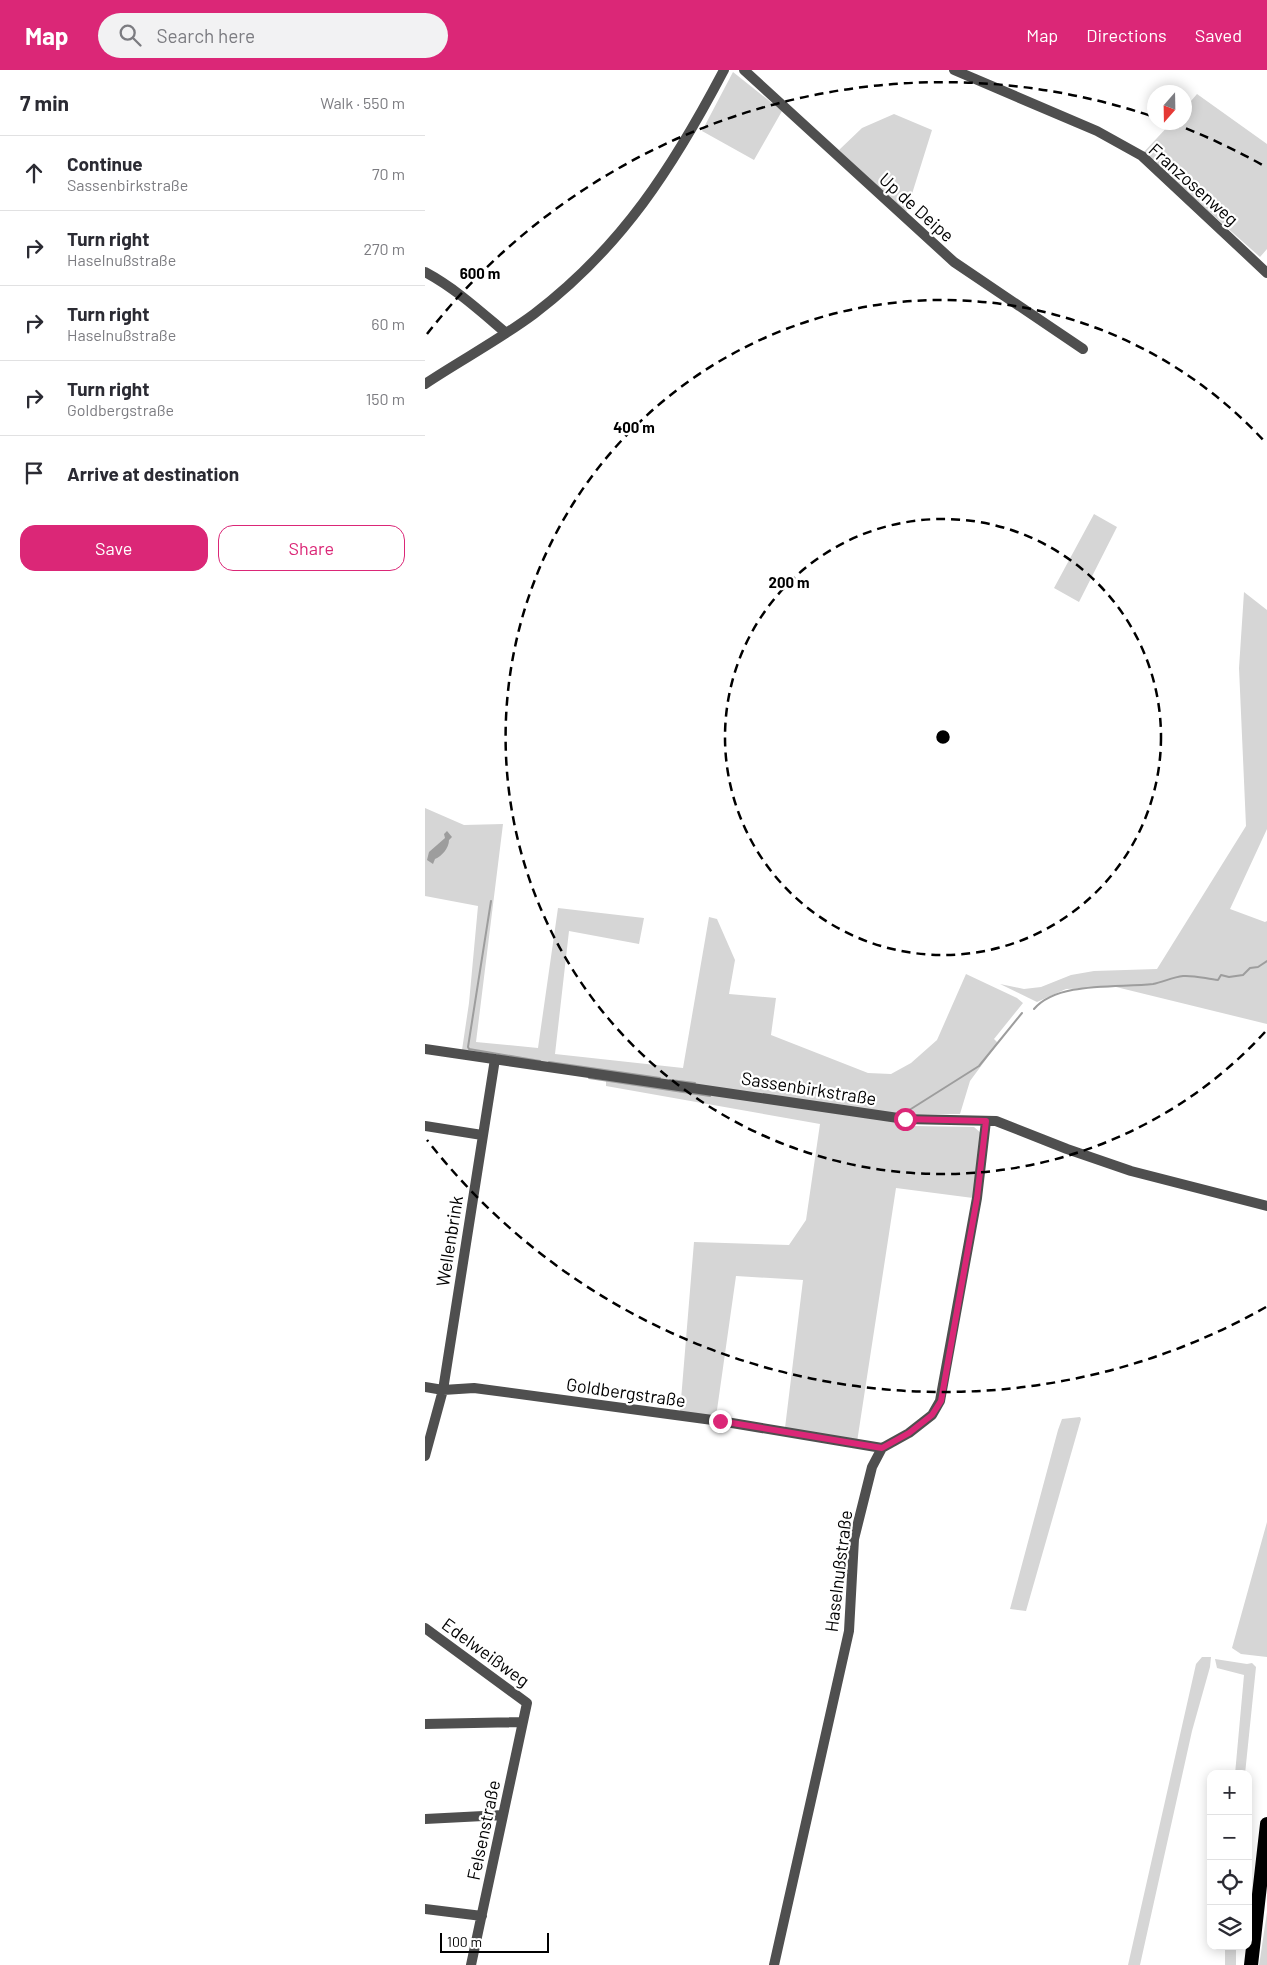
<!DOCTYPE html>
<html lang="en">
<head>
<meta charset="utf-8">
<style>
  body { margin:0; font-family:Barlow,sans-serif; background:#f2f2f3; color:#2b2b33 }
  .controls { position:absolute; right:15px; bottom:15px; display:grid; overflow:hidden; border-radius:10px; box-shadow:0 2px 12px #0003 }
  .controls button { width:45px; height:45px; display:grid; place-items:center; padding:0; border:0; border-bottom:1px solid #e1e1e2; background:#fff; color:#2b2b33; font:25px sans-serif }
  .compass { position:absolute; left:722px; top:15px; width:45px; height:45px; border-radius:50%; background:#fff; box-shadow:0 2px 12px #0003; rotate:200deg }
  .scale { position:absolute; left:15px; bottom:12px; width:109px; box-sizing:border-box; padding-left:5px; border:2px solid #000; border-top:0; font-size:14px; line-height:18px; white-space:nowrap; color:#000; -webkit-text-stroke:4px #fff; paint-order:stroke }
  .stop { position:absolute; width:15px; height:15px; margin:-11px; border:4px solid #db2777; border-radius:50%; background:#fff }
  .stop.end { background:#db2777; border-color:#fff; box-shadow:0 1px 5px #0008 }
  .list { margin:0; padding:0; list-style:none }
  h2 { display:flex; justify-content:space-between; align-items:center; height:65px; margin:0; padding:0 20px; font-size:21px }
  h2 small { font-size:16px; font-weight:400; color:#7c7c81 }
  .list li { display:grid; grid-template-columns:32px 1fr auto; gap:15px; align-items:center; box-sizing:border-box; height:75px; padding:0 20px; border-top:1px solid #e1e1e2 }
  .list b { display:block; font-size:19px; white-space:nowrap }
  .list p { margin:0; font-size:16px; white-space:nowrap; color:#7c7c81 }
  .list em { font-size:16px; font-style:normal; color:#7c7c81 }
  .actions { display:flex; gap:10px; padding:15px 20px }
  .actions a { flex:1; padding:11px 0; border:1px solid #db2777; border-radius:15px; text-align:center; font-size:18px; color:#db2777 }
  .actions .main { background:#db2777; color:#fff }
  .icon { flex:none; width:28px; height:28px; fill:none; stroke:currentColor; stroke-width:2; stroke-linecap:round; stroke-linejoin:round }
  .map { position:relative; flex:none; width:842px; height:1895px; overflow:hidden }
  header { display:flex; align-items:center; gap:30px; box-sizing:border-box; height:70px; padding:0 25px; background:#db2777; color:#fff }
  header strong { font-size:24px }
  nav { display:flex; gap:28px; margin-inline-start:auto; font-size:18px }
  .search { width:350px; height:45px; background:#f2f2f3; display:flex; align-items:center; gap:12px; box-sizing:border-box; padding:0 18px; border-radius:28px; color:#7c7c81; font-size:19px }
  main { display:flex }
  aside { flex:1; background:#fff }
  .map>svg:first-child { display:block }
  .green { fill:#d6d6d6 }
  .water { fill:#9d9d9d }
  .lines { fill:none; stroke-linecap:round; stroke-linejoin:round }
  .stream { stroke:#9d9d9d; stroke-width:2 }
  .minor { stroke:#4f4f4f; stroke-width:10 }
  .highway { stroke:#000; stroke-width:14 }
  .route { stroke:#db2777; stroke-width:6 }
  .ring { fill:none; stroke:#000; stroke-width:2.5; stroke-dasharray:9 6 }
  .labels { text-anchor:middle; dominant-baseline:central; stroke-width:4.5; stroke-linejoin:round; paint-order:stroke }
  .street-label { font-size:18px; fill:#000; stroke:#fff }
  .centre { fill:#000; stroke:#fff; stroke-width:2.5 }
  .ring-label { font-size:15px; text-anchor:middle; font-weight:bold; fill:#000; stroke:#fff; stroke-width:4.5; stroke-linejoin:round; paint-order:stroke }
</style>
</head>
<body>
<header>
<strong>Map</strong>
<div class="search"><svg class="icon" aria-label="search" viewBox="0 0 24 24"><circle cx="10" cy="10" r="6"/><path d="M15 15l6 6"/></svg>Search here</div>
<nav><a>Map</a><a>Directions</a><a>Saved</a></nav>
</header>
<main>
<aside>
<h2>7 min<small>Walk · 550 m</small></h2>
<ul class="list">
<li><svg class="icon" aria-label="ahead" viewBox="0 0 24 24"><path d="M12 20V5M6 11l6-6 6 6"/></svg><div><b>Continue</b><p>Sassenbirkstraße</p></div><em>70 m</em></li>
<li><svg class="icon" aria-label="right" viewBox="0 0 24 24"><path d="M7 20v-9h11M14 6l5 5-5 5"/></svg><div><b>Turn right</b><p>Haselnußstraße</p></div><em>270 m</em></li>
<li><svg class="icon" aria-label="right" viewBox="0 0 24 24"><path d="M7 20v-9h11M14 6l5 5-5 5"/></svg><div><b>Turn right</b><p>Haselnußstraße</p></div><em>60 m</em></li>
<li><svg class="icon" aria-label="right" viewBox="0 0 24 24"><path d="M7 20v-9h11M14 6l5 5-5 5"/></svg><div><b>Turn right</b><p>Goldbergstraße</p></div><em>150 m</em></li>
<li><svg class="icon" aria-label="arrive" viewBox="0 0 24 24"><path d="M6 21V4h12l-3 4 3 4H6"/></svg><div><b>Arrive at destination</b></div></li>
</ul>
<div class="actions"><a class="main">Save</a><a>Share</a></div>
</aside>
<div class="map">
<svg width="842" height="1895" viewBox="0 0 842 1895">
  <rect width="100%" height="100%" fill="#fff"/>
  <path class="green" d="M308,2L357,41L329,90L277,61Z
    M772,24L842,74V179L835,187L718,83L746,53L760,52V38Z
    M469,44L507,60L481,143L414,80L437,58Z
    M669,444L692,457L654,532L629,518Z
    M819,522L842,540V759L805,839L840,852L842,851V954L691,917L641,919L612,932L575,914L599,919L616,917L646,905L669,901L732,899L821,756L814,598Z
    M0,738L39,755L78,754L51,972L113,978L133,838L219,848L214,874L144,861L130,984L258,998L284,847L292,849L310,890L304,924L351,928L346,965L443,1003L466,1004L486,993L512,970L541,904L592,928L598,933L569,969L573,973L545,1011L535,1044H490L489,1056L549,1057L556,1063L548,1128L471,1118L432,1372L360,1358L378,1210L311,1206L291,1347L255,1342L269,1172L364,1175L381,1150L395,1054L181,1016V1000L69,986L37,980L44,933L53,836L0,826Z
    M655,1347L656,1349L601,1541L585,1539L633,1360L637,1349Z
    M842,1452V1587L816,1584L807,1578Z
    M777,1587H786L785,1597L767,1661L715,1895H703L769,1603L771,1594Z
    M790,1589L822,1594L827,1593L831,1597L820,1704H810L819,1605L792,1598Z
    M842,1842V1895H834L835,1889Z
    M800,1876H811V1895H800Z"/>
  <path class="water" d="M22,761L27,767L24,770C24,778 17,786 10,789L8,794L2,790L4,782L20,768L19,764Z"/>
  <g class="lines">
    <path class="stream" d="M66,831L43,977L44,979L115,991
      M609,939C633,911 693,918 728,914C738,912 748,907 758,906C769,905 782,909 793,910L796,905L804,907L818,905L825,898L833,897L842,891
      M124,992L235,1008
      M164,1008L285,1026
      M245,1010L270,1013
      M478,1044L554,996L597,943"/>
    <path class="minor" d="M319,0L529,192L658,279
      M529,0L672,61L717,86L842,203
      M0,202C30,218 55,241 81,263
      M0,314C36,290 74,270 109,244C197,177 248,97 299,0
      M0,979L480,1049L571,1051L642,1079L706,1101L842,1136
      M0,1056L57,1065
      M0,1317L18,1320L49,1318L295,1351L457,1378
      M0,1386L18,1320L70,989
      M0,1558L102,1633L46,1895
      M0,1654L98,1652
      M0,1749L78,1745
      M0,1839L57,1846
      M349,1895L424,1561L429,1469L447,1397L457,1378L484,1363L507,1345L515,1331L552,1128L561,1051"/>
    <path class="highway" d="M826,1895L842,1754"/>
  </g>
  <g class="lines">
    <path class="route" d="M295,1351L457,1378L484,1363L507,1345L516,1331L552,1128L561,1051L480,1049"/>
  </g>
  <g class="ring">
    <circle cx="518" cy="667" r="218"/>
    <path d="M840 962A437 437 0 1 1 840 372"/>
    <path d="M841 1237A655 655 0 0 1 2 1070M2 264A655 655 0 0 1 726 46M747 53A655 655 0 0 1 841 97"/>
  </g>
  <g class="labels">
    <g class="street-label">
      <text transform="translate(769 114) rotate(42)">Franzosenweg</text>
      <text transform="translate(492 137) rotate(42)">Up de Deipe</text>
      <text transform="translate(384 1018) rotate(9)">Sassenbirkstraße</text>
      <text transform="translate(24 1171) rotate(-81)">Wellenbrink</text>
      <text transform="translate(201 1322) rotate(8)">Goldbergstraße</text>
      <text transform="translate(413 1501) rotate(-83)">Haselnußstraße</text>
      <text transform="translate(61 1582) rotate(36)">Edelweißweg</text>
      <text transform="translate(58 1760) rotate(-78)">Felsenstraße</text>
    </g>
  </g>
  <circle cx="518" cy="667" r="8" class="centre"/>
  <g class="ring-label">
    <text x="55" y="209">600 m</text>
    <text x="209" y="363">400 m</text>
    <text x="364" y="518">200 m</text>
  </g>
</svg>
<div class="controls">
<button>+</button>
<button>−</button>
<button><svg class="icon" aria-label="locate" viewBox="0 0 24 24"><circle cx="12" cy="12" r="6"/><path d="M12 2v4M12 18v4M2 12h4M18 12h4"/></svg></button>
<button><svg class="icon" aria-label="layers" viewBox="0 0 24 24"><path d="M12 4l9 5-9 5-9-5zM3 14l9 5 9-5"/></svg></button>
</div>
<svg class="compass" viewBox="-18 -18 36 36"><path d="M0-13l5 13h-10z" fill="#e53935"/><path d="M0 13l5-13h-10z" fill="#7c7c81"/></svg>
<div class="scale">100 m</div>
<div class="stop" style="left:480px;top:1049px"></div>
<div class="stop end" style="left:295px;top:1351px"></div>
</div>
</main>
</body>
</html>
